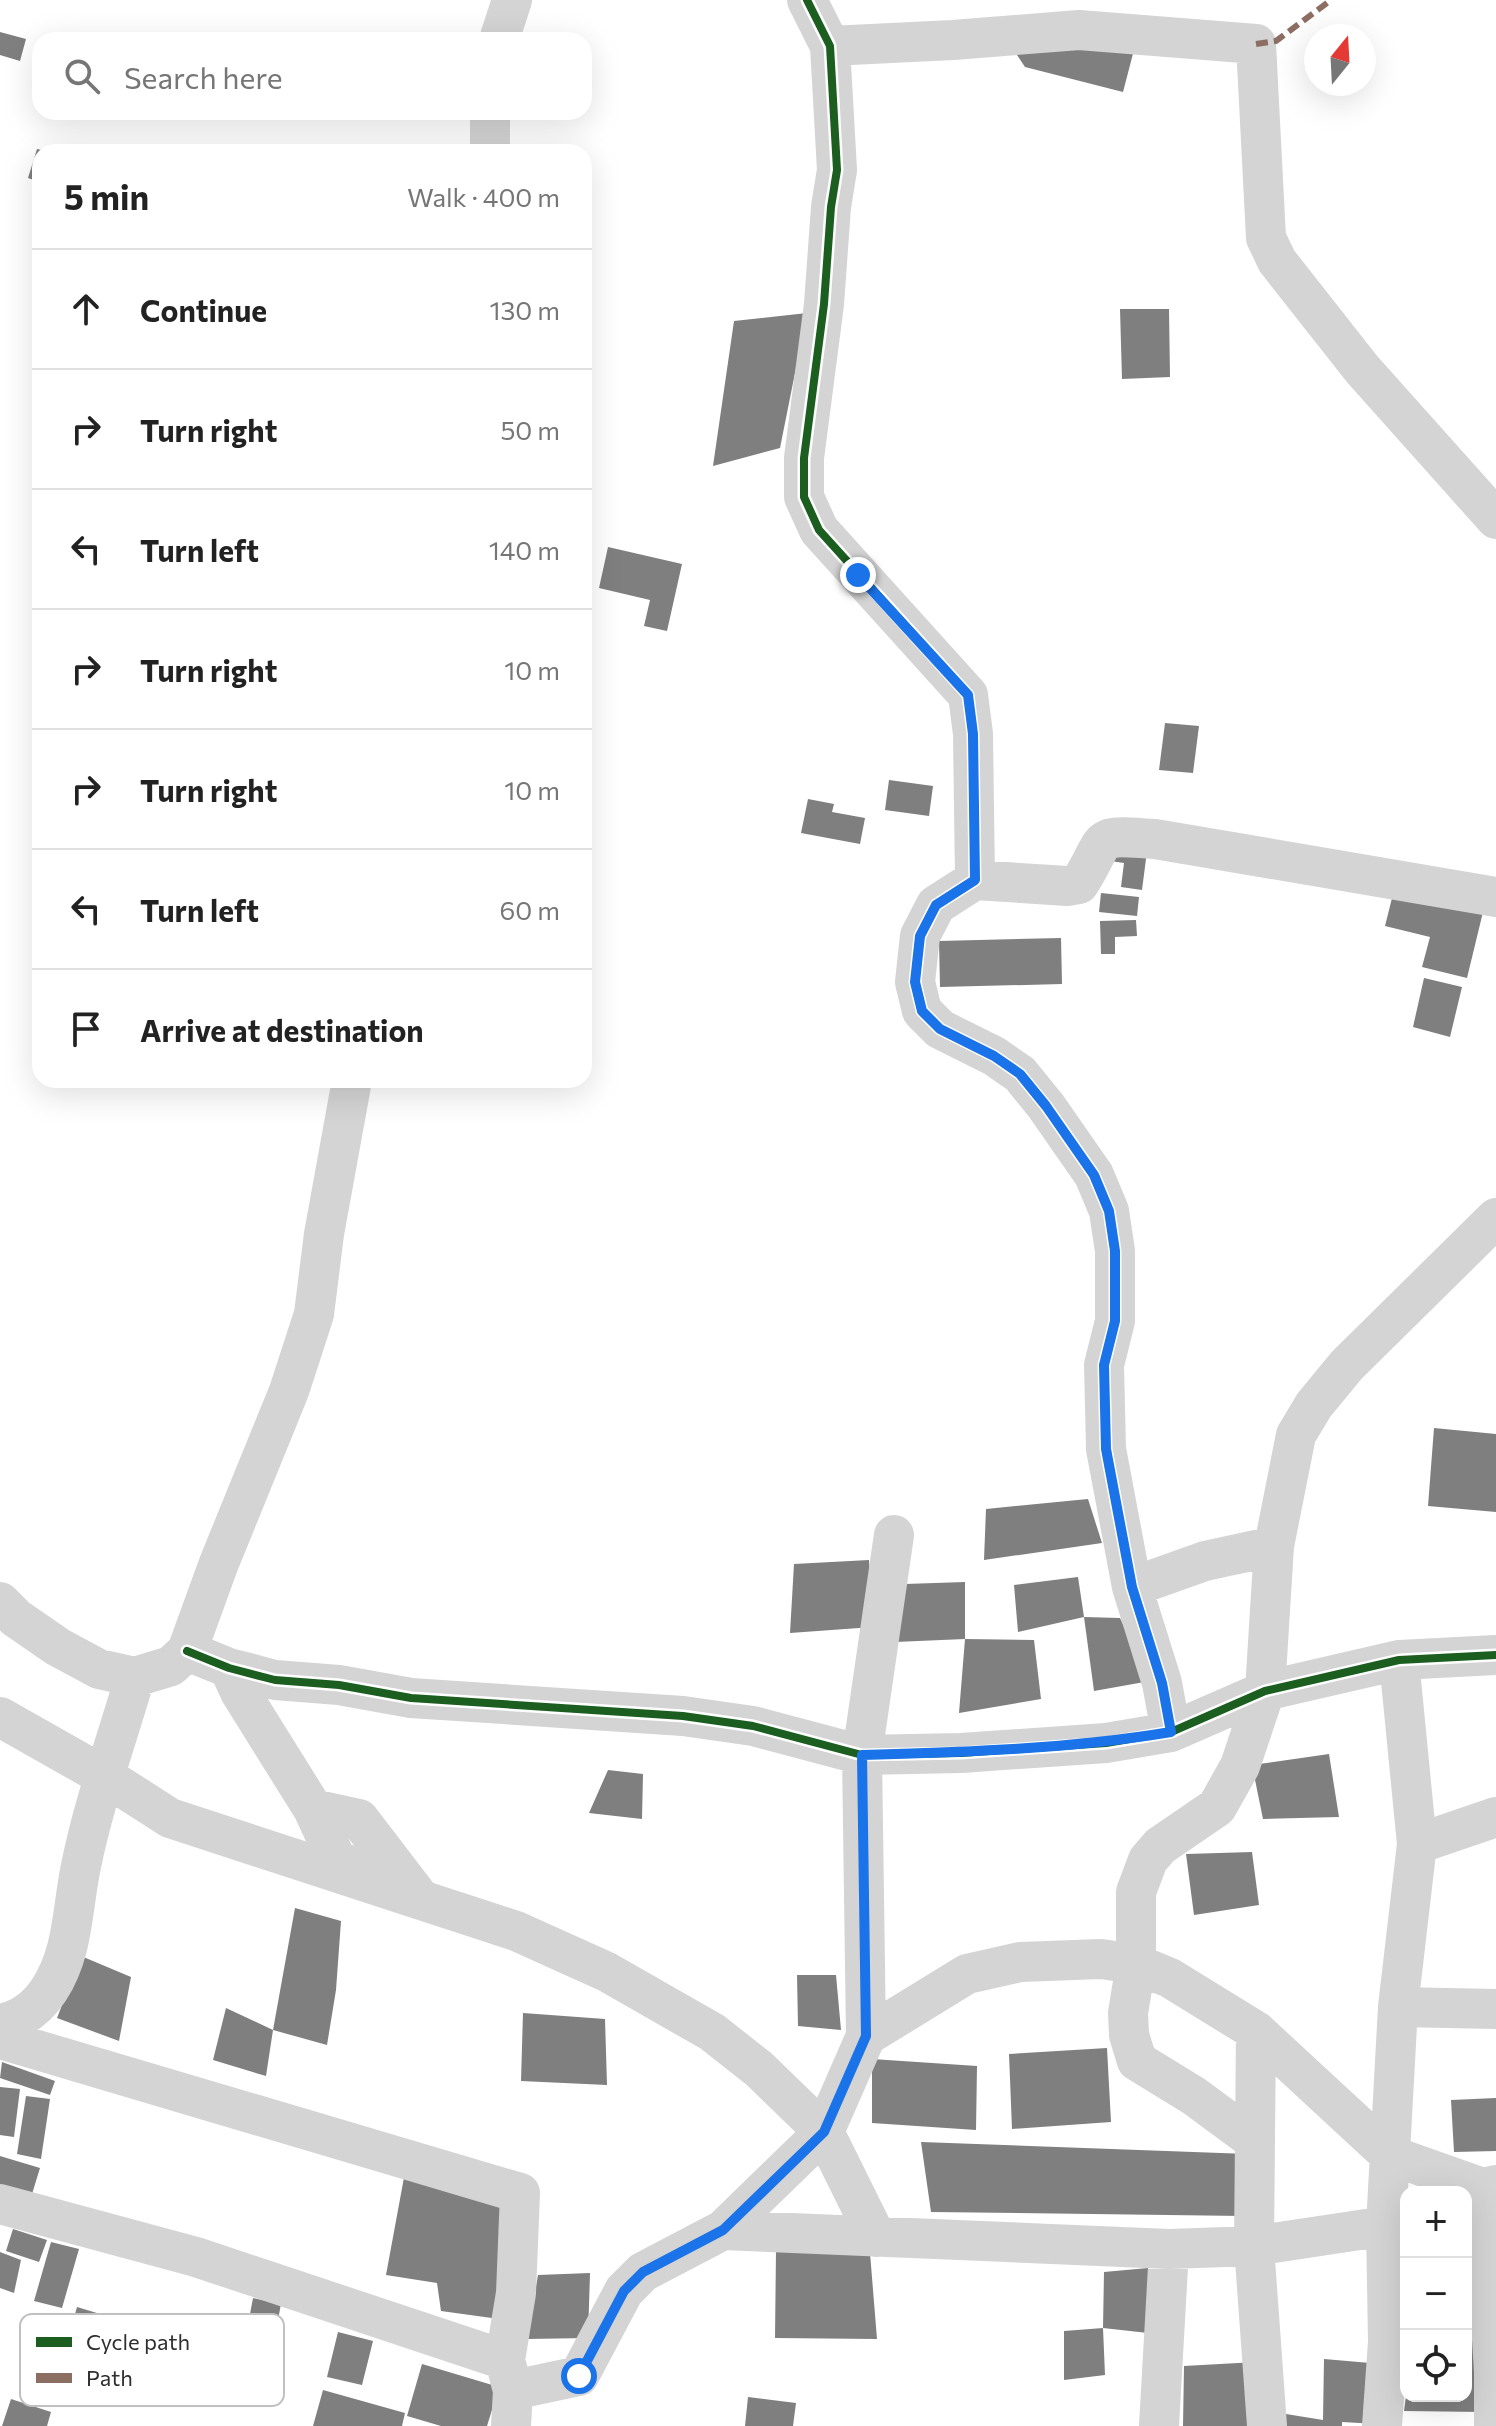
<!DOCTYPE html>
<html lang="en">
<head>
<meta charset="utf-8">
<style>
  body { margin:0; font-family:Commissioner,sans-serif; background:#f2f2f2; color:#222 }
  .controls { position:absolute; right:24px; bottom:24px; display:grid; overflow:hidden; border-radius:16px; box-shadow:0 8px 32px #0002 }
  .controls button { width:72px; height:72px; display:grid; place-items:center; padding:0; border:0; border-bottom:2px solid #e0e0e0; background:#fff; color:#222; font:40px sans-serif }
  .compass { position:absolute; left:1304px; top:24px; width:72px; height:72px; border-radius:50%; background:#fff; box-shadow:0 8px 32px #0002; rotate:18deg }
  .stop { position:absolute; width:24px; height:24px; margin:-18px; border:6px solid #1a73e8; border-radius:50%; background:#fff }
  .stop.end { background:#1a73e8; border-color:#fff; box-shadow:0 2px 8px #0008 }
  .list { margin:0; padding:0; list-style:none }
  h2 { display:flex; justify-content:space-between; align-items:center; height:104px; margin:0; padding:0 32px; font-size:34px }
  h2 small { font-size:26px; font-weight:400; color:#767676 }
  .list li { display:grid; grid-template-columns:52px 1fr auto; gap:24px; align-items:center; box-sizing:border-box; height:120px; padding:0 32px; border-top:2px solid #e0e0e0 }
  .list b { display:block; font-size:30px; white-space:nowrap }
  .list em { font-size:26px; font-style:normal; color:#767676 }
  .icon { flex:none; width:44px; height:44px; fill:none; stroke:currentColor; stroke-width:2; stroke-linecap:round; stroke-linejoin:round }
  .map { position:relative; flex:none; width:1496px; height:2426px; overflow:hidden }
  .search { position:absolute; background:#fff; box-shadow:0 8px 32px #0002; left:32px; top:32px; width:560px; height:88px; display:flex; align-items:center; gap:20px; box-sizing:border-box; padding:0 28px; border-radius:24px; color:#767676; font-size:30px }
  .panel { position:absolute; background:#fff; box-shadow:0 8px 32px #0002; left:32px; top:144px; width:560px; height:944px; border-radius:24px }
  .map>svg:first-child { display:block }
  .building { fill:#7f7f7f }
  .lines { fill:none; stroke-linecap:round; stroke-linejoin:round }
  .minor { stroke:#d4d4d4; stroke-width:40 }
  .quiet { stroke:#8d6e63; stroke-width:6; stroke-dasharray:12 6; stroke-linecap:butt }
  .cycleway-casing { stroke:#fff; stroke-width:13 }
  .cycleway { stroke:#1b5e20; stroke-width:8 }
  .route { stroke:#1a73e8; stroke-width:10 }
  .key { fill:#fff; stroke:#c1c1c1; stroke-width:2 }
  .key-label { font-size:22px; fill:#2f2f2f }
</style>
</head>
<body>
<div class="map">
<svg width="1496" height="2426" viewBox="0 0 1496 2426">
  <rect width="100%" height="100%" fill="#fff"/>
  <path class="building" d="M0,32L26,39L20,61L0,55Z
    M1007,40L1135,46L1123,92L1025,67Z
    M37,149L46,151L40,152V182L28,178Z
    M1120,309H1169L1170,377L1122,379Z
    M807,313L780,448L713,466L734,321Z
    M608,547L682,564L667,631L644,626L650,600L599,588Z
    M1165,723L1199,726L1193,773L1159,770Z
    M889,780L933,786L929,816L885,810Z
    M808,799L834,804L832,812L865,818L860,844L801,833Z
    M1112,846L1147,851L1142,890L1121,887L1124,863L1110,861Z
    M1394,890L1483,912L1467,978L1422,967L1430,937L1385,926Z
    M1101,893L1139,897L1137,916L1099,912Z
    M1136,920L1137,936L1115,937V954H1101L1100,921Z
    M1061,938L1062,984L940,987L939,941Z
    M1424,978L1462,987L1450,1037L1413,1027Z
    M1434,1428L1496,1434V1512L1428,1506Z
    M1088,1499L1102,1543L984,1560L986,1509Z
    M869,1560L873,1627L790,1633L794,1564Z
    M1078,1577L1084,1617L1018,1632L1014,1585Z
    M965,1582V1639L895,1642L905,1584Z
    M1084,1617L1120,1618L1150,1681L1094,1691Z
    M965,1639L1034,1640L1041,1699L959,1713Z
    M1329,1754L1339,1817L1263,1819L1252,1765Z
    M608,1770L643,1774L642,1819L589,1813Z
    M1252,1852L1259,1905L1194,1915L1186,1854Z
    M295,1908L341,1921L336,1990L327,2045L273,2030L266,2076L213,2060L226,2008L273,2030Z
    M81,1956L131,1977L119,2041L57,2018Z
    M797,1975H836L841,2030L798,2026Z
    M523,2013L605,2019L607,2085L521,2081Z
    M1107,2048L1111,2122L1012,2129L1009,2054Z
    M872,2059L977,2066L976,2130L872,2123Z
    M2,2062L55,2081L50,2095L0,2078Z
    M0,2087L20,2089L14,2137L0,2135Z
    M26,2096L50,2099L41,2159L17,2154Z
    M1496,2098V2151L1454,2152L1451,2100Z
    M921,2142L1248,2154L1243,2216L931,2212Z
    M0,2156L40,2168L32,2194L0,2185Z
    M405,2172L512,2199L499,2319L441,2311L437,2283L386,2275Z
    M13,2229L47,2240L39,2262L6,2251Z
    M51,2242L79,2249L62,2308L34,2301Z
    M776,2250L870,2253L877,2339L775,2338Z
    M0,2252L21,2260L14,2293L0,2288Z
    M1148,2268L1157,2334L1103,2328L1104,2272Z
    M590,2273L588,2338L527,2339L538,2275Z
    M253,2298L281,2304L265,2388L218,2379L228,2326L247,2330Z
    M77,2307L173,2336L156,2396L60,2367Z
    M1482,2327V2412L1404,2411L1406,2396H1466V2328Z
    M1103,2328L1105,2375L1064,2380V2331Z
    M338,2332L373,2341L362,2385L327,2377Z
    M1324,2359L1382,2364L1377,2424L1342,2422V2426H1286V2414L1323,2420Z
    M1256,2362L1263,2426H1183L1184,2366Z
    M422,2364L499,2387L487,2426H441L407,2416Z
    M323,2390L405,2413L402,2426H313Z
    M748,2397L796,2403L793,2426H745Z
    M11,2399L51,2412L47,2426H2Z"/>
  <g class="lines">
    <path class="minor" d="M807,0L830,46L837,170L831,207L824,304L804,458V497L819,530L968,695L973,734L975,880L936,905L920,936L915,982L922,1011L940,1029L994,1056L1020,1074L1046,1106L1094,1175L1109,1211L1115,1251V1321L1104,1365L1106,1449L1132,1587L1162,1683L1171,1732
      M499,40L512,0
      M830,46L953,40L1079,30L1256,44L1266,238L1277,261L1362,369L1496,519
      M490,112V152
      M975,880L1067,886L1079,884C1110,836 1089,834 1155,839L1496,897
      M1132,1587L1205,1561L1274,1546
      M0,1602L16,1618L58,1647L99,1669L135,1677L171,1666L187,1651L219,1563L289,1391L314,1314L324,1234L352,1080
      M187,1651L229,1668L275,1680L339,1685L411,1698L683,1716L753,1726L862,1755L961,1753L1106,1743L1171,1732L1265,1691L1399,1660L1496,1655
      M229,1668L240,1692L313,1809L336,1859L421,1900L359,1819L313,1809
      M0,1717L106,1777L170,1818L516,1931L607,1972L712,2032L759,2069L824,2132L876,2237
      M1417,1844L1496,1817
      M1398,2007L1496,2009
      M0,2024C21,2020 37,2008 49,1990C74,1952 72,1908 81,1866C94,1802 117,1739 135,1677
      M1256,2031L1254,2246L1267,2426
      M866,2036L862,1755L894,1535
      M0,2039L520,2193L516,2293L505,2360
      M1255,2141L1194,2096L1137,2061L1129,2035L1128,2013L1136,1964V1892L1148,1860L1160,1846L1217,1807L1240,1766L1265,1691L1274,1546L1296,1435L1314,1405L1347,1365L1496,1218
      M1483,2188L1494,2372V2426
      M0,2204L196,2257L505,2360L512,2387
      M723,2230L1169,2249L1254,2246L1386,2226
      M511,2426L513,2390L579,2376L624,2291L643,2272L723,2230L824,2132L866,2036L967,1974L1020,1962L1101,1959L1136,1964L1170,1978L1256,2031L1390,2155L1483,2188L1496,2185
      M1159,2426L1169,2249
      M1382,2426L1388,2342L1386,2226L1398,2007L1417,1844L1399,1660"/>
    <path class="quiet" d="M1256,44L1276,41L1331,0"/>
    <g class="cycleway-casing">
      <path id="cycleway" d="M807,0L830,46L837,170L831,207L824,304L804,458V497L819,530L968,695L973,734L975,880L936,905L920,936L915,982L922,1011L940,1029L994,1056L1020,1074L1046,1106L1094,1175L1109,1211L1115,1251V1321L1104,1365L1106,1449L1132,1587L1162,1683L1171,1732
        M187,1651L229,1668L275,1680L339,1685L411,1698L683,1716L753,1726L862,1755L961,1753L1106,1743L1171,1732L1265,1691L1399,1660L1496,1655"/>
    </g>
    <use href="#cycleway" class="cycleway"/>
  </g>
  <g class="lines">
    <path class="route" d="M579,2376L624,2291L643,2272L723,2230L824,2132L866,2036L862,1755C966,1752 1069,1749 1171,1732L1162,1683L1132,1587L1106,1449L1104,1365L1115,1321V1251L1109,1211L1094,1175L1046,1106L1020,1074L994,1056L940,1029L922,1011L915,982L920,936L936,905L975,880L973,734L968,695L858,575"/>
  </g>
  <rect x="20" y="2314" width="264" height="92" rx="12" class="key"/>
  <rect x="36" y="2337" width="36" height="10" fill="#1b5e20"/>
  <rect x="36" y="2373" width="36" height="10" fill="#8d6e63"/>
  <g class="key-label">
    <text x="86" y="2350">Cycle path</text>
    <text x="86" y="2386">Path</text>
  </g>
</svg>
<div class="controls">
<button>+</button>
<button>−</button>
<button><svg class="icon" aria-label="locate" viewBox="0 0 24 24"><circle cx="12" cy="12" r="6"/><path d="M12 2v4M12 18v4M2 12h4M18 12h4"/></svg></button>
</div>
<svg class="compass" viewBox="-18 -18 36 36"><path d="M0-13l5 13h-10z" fill="#e53935"/><path d="M0 13l5-13h-10z" fill="#767676"/></svg>
<div class="stop" style="left:579px;top:2376px"></div>
<div class="stop end" style="left:858px;top:575px"></div>
<div class="search"><svg class="icon" aria-label="search" viewBox="0 0 24 24"><circle cx="10" cy="10" r="6"/><path d="M15 15l6 6"/></svg>Search here</div>
<section class="panel">
<h2>5 min<small>Walk · 400 m</small></h2>
<ul class="list">
<li><svg class="icon" aria-label="ahead" viewBox="0 0 24 24"><path d="M12 20V5M6 11l6-6 6 6"/></svg><div><b>Continue</b></div><em>130 m</em></li>
<li><svg class="icon" aria-label="right" viewBox="0 0 24 24"><path d="M7 20v-9h11M14 6l5 5-5 5"/></svg><div><b>Turn right</b></div><em>50 m</em></li>
<li><svg class="icon" aria-label="left" viewBox="0 0 24 24"><path d="M17 20v-9H6M10 6l-5 5 5 5"/></svg><div><b>Turn left</b></div><em>140 m</em></li>
<li><svg class="icon" aria-label="right" viewBox="0 0 24 24"><path d="M7 20v-9h11M14 6l5 5-5 5"/></svg><div><b>Turn right</b></div><em>10 m</em></li>
<li><svg class="icon" aria-label="right" viewBox="0 0 24 24"><path d="M7 20v-9h11M14 6l5 5-5 5"/></svg><div><b>Turn right</b></div><em>10 m</em></li>
<li><svg class="icon" aria-label="left" viewBox="0 0 24 24"><path d="M17 20v-9H6M10 6l-5 5 5 5"/></svg><div><b>Turn left</b></div><em>60 m</em></li>
<li><svg class="icon" aria-label="arrive" viewBox="0 0 24 24"><path d="M6 21V4h12l-3 4 3 4H6"/></svg><div><b>Arrive at destination</b></div></li>
</ul>
</section>
</div>
</body>
</html>
